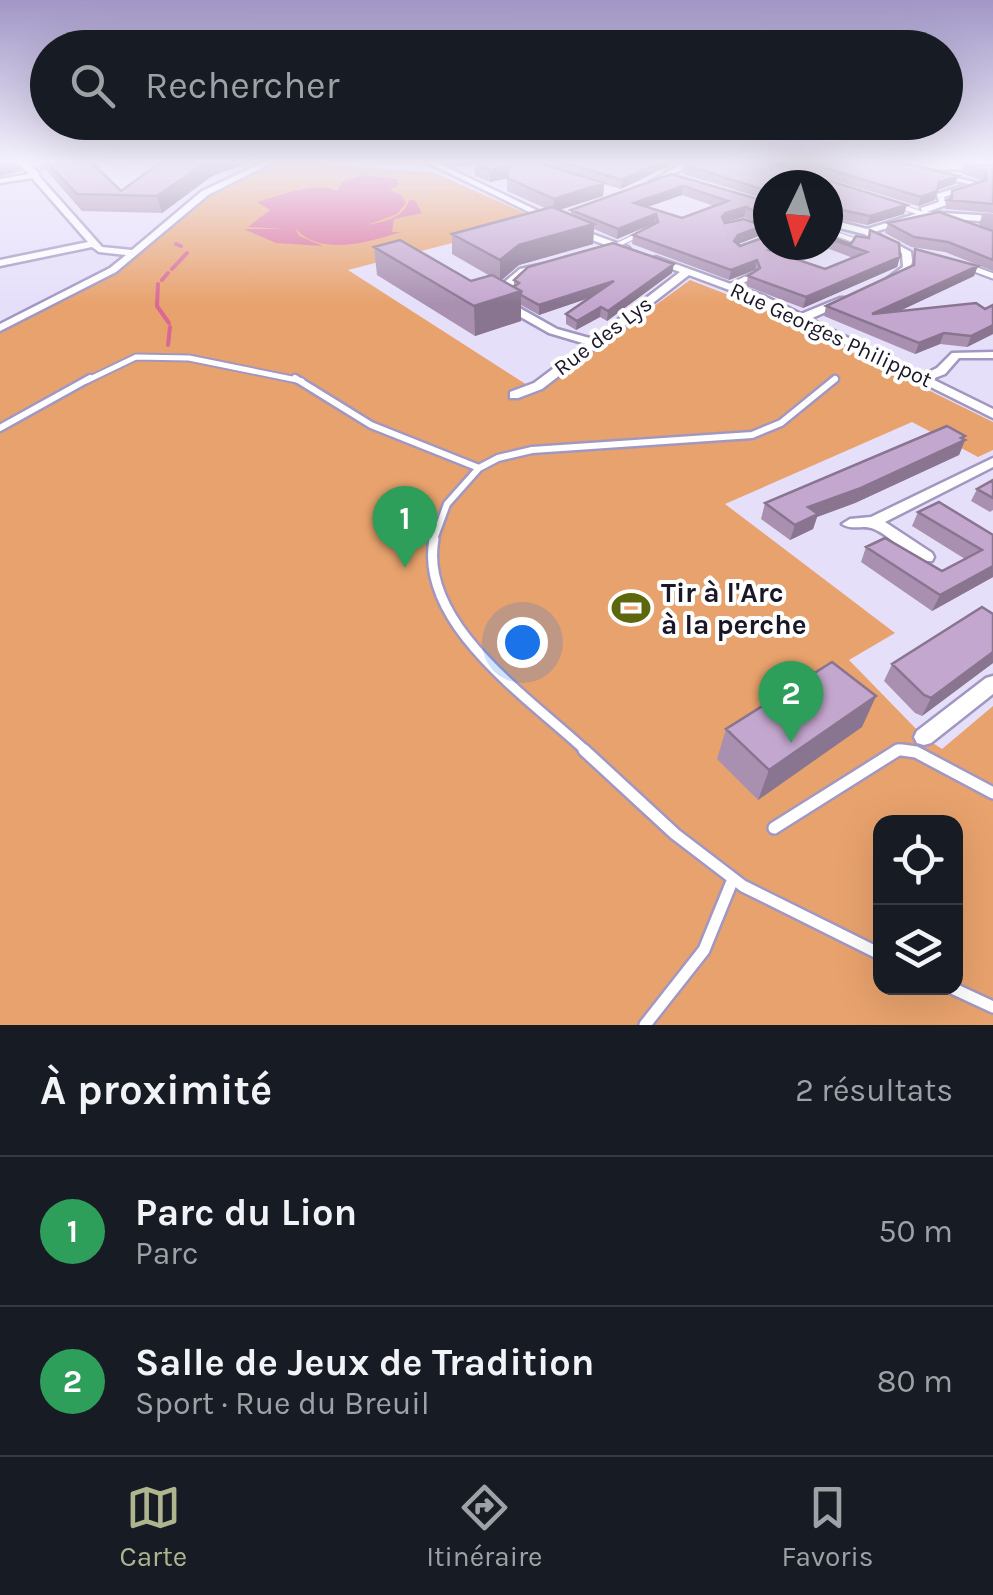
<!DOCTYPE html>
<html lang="fr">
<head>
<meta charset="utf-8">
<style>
  body { margin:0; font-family:Karla,sans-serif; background:#242831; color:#f1f3f6 }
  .controls { position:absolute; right:30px; bottom:30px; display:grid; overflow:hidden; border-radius:20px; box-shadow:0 10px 40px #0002 }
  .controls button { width:90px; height:90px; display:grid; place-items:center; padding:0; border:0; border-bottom:2px solid #363941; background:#171b24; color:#f1f3f6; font:50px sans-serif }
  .compass { position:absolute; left:753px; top:170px; width:90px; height:90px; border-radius:50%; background:#171b24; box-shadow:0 10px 40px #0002; rotate:185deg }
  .you { position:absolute; left:522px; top:642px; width:35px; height:35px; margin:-25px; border:8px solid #fff; border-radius:50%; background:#1a73e8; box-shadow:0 0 0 15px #1a73e833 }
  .badge { display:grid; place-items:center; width:65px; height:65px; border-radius:50%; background:#aeb48e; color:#fff; font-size:32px; font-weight:700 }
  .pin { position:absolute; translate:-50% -82px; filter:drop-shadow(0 2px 5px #0008) }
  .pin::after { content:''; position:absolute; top:52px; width:35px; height:30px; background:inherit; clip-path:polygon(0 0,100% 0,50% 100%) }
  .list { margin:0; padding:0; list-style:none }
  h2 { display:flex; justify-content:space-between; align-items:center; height:130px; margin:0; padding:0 40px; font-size:42px }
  h2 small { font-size:32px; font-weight:400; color:#9ea1a6 }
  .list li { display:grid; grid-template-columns:65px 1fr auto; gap:30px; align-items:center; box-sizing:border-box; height:150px; padding:0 40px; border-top:2px solid #363941 }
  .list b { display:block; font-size:38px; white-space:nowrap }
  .list p { margin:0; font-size:32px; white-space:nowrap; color:#9ea1a6 }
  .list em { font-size:32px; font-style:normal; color:#9ea1a6 }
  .icon { flex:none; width:55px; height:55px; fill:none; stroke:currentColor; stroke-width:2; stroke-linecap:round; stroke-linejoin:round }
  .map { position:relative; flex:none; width:993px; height:1025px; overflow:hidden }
  .search { position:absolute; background:#171b24; box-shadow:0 10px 40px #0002; left:30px; right:30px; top:30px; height:110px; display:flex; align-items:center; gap:25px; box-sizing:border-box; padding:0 35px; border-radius:55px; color:#9ea1a6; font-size:38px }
  .sheet { height:430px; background:#171b24 }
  nav { display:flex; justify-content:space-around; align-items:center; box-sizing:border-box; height:140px; border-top:2px solid #363941; background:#171b24; font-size:28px; color:#9ea1a6 }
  nav a { display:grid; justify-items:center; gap:5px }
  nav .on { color:#aeb48e }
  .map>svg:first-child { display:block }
  .green { fill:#e8a26d; fill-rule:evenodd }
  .water { fill:#d86894 }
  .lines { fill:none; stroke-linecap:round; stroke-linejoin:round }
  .stream { stroke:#d86894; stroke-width:4 }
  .service-far4-casing { stroke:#a297c1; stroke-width:6 }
  .service-far3-casing { stroke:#a297c1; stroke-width:9 }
  .service-far2-casing { stroke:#a297c1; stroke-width:11 }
  .service-far1-casing { stroke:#a297c1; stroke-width:14 }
  .service-casing { stroke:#a297c1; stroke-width:16 }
  .minor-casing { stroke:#a297c1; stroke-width:5 }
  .tertiary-casing { stroke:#a297c1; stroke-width:5 }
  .service-far4 { stroke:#fff; stroke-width:4 }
  .service-far3 { stroke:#fff; stroke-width:5 }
  .service-far2 { stroke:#fff; stroke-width:6 }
  .service-far1 { stroke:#fff; stroke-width:9 }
  .service { stroke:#fff; stroke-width:11 }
  .minor { fill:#fff; fill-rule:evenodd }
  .tertiary { fill:#fff; fill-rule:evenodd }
  .wall { fill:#a990b1; fill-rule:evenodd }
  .shaded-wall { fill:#897590 }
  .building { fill:#c4a7ce; stroke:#897590; stroke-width:2.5; fill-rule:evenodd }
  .labels { text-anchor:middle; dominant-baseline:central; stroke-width:8; stroke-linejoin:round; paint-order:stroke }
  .far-street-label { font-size:22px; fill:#1c1727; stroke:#fff }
  .poi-label { font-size:28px; font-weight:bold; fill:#1c1727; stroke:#fff; text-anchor:start }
</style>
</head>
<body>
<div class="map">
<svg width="993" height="1025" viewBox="0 0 993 1025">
  <rect width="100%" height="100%" fill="#e6dffa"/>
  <path class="green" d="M277,161L432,172L541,220L348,270L535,390H539L690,280L762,308L993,422V450L978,457L912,422L725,504L895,633L849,660L924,737L942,749L993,706V1025H0V333L130,262L212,190ZM880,822H956V988H880Z"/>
  <path class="water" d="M365,175L396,179L399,184L390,190L402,196L406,203L397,214L367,225C383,222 405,218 409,200H415L422,213L394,219L392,232H401L394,234C363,244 318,255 295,228L299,236L323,246L276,243L244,229H285L248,227L270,210L257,202C281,196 314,180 337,191L343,181Z"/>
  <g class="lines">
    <path class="stream" d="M176,244L181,246
      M172,269L187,253
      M162,280L168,273
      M158,284L157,306L169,323
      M168,345L170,327"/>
    <g class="service-far4-casing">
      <path id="service-far4" d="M896,205L923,214
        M828,231L859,242
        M615,246L638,235"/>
    </g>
    <g class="service-far3-casing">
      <path id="service-far3" d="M969,267L993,276
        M731,286L752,276
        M86,381L136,357L189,358L302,381"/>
    </g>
    <g class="service-far2-casing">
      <path id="service-far2" d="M295,378L371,425L479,468L447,504L433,542
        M0,428L90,378
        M479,468L498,458L532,450L752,435L781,423L835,379"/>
    </g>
    <g class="service-far1-casing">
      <path id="service-far1" d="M434,539C418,625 532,700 587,752
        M894,752L899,749L916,752"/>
    </g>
    <g class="service-casing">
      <path id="service" d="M584,750L675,834L743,886L880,954
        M902,750L916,752L993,793
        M774,828L898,750
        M952,988L993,1007
        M645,1025L704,950L733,879"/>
    </g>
    <g class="minor-casing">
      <path id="minor" d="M17,161H25L39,173V176L102,247L132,250L202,191L266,161H275L208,195L116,272L0,331V324L110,268L126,255L99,252L92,247L0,266V260L88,242L32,178L0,183V179L29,174Z
        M424,161H434L555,219L548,221Z
        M687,161H696L657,184L650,182Z
        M937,173L981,184L944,197L946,205L927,212L993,216V222L924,217L874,232L911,252L913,268L896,280L888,278L903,267L902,253L864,234L828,225V219L867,229L922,212L921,208L939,202L937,194L969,184L937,177Z
        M576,228L628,247L630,249L622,251L573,233V229Z
        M656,257L764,296L801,314L840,298H848V302L810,319L923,375L937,368L952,353L993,352V358H959L945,374L932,379L993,409V418L756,300L689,275L542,389L518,398H510V392L534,383L586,344L549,333L489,299V295L520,269L544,264V268L526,273L500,297L557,329L593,339L680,272L653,262L651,260Z
        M993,458V467L885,522L932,553L934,557L932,561C909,563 894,537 874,529C863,524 853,531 842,524L850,519L871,517Z
        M993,676V694L931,743L924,745L917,743L914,737L917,731L986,678Z"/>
    </g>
    <g class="tertiary-casing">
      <path id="tertiary" d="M876,161L993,164V170L919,169Z"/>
    </g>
    <use href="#service-far4" class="service-far4"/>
    <use href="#service-far3" class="service-far3"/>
    <use href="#service-far2" class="service-far2"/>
    <use href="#service-far1" class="service-far1"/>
    <use href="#service" class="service"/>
    <use href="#minor" class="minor"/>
    <use href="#tertiary" class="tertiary"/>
  </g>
  <path class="wall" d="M37,161H90L121,191L163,161H253L212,176L162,213L82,211L46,170L40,169Z
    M114,161H146L136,164Z
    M441,161H483L456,167Z
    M484,161H679L621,189L604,184L603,196L559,210L571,215V210L671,174L768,202V228L744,217L725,222L763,226L761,235L738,244L740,246L810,245L783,254L825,269L853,258L819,245H828V236L851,244L868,238L870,230L900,257L897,267L803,308L746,286L748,276L755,270L729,280L632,244L633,235L655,223L617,239L594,229L593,244L519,265L502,280L514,287V280L672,273L607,321L600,317L576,330L566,324V314L590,297L539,315L521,305V321L475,336L377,275L374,247L471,281L490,276L452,254V234L545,208L507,191V178L490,182L475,176V164ZM682,195L714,206L682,218L647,207Z
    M772,161H896L958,176L955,184L938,190L935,200L918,206Z
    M685,165L904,214L867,225L828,217L768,185V200L683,174Z
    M964,165H993V213L945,209L952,191L983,181L961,173Z
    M982,215H993V231L979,225Z
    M888,223L993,231V271L945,252L911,247L885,233Z
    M915,249L974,276L899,311L985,309L993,305V334L967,347L940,344L915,354L824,316L826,306L911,266Z
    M964,439L965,440L959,455L855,503L817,517L813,529L790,540L761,519L765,503Z
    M993,480V510L990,512L971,501L977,489Z
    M918,512L993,535V577L932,611L861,562L866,547L942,571L965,559L912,526Z
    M993,614V663L922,716L915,713L884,681L892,664Z
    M876,696L862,727L758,800L717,759L726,729Z"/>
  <path class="shaded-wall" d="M0,161H18L22,171L0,176Z
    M208,161H253L212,176L162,213L157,196Z
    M456,161H483L456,167Z
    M663,161H679L621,189L622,180Z
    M509,166V178L490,182V170Z
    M958,176L955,184L936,190L939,182Z
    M604,183L603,196L553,212L554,199Z
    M683,186L682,195L633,212L634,203Z
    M937,191L935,200L918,206L921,197Z
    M907,205L904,214L867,225L870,216Z
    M746,207L744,217L724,222L722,217L725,213Z
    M656,214L655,223L617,239L618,229Z
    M594,224L593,244L519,265L500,281V260L519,245Z
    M763,226L761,235L736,245L734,241L738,235Z
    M783,245H810L767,259L769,250Z
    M900,257L897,267L803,308L806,297Z
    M757,260L755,270L729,280L731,270Z
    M674,264L672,273L607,321L608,311Z
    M978,266L974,276L872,324V314Z
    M614,281L613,290L539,315V305Z
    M521,291V321L475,336L474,306Z
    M601,307L600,317L576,330L577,321Z
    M993,325V334L967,347L971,336Z
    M944,333L940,344L915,354L919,343Z
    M965,436L963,441L965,440L959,455L855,503L817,517L813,529L790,540L795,525L808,507Z
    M993,566V577L932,611L940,595Z
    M993,652V663L922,716L931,698Z
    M876,696L862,727L758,800L769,770Z"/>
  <path class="building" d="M46,161H90L121,191L163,161H208L157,196L77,194Z
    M484,161H533L604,183L554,199L507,178L509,166L490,170L475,164Z
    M558,161H663L622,180Z
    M691,161H767L907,205L870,216L828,207V185H768V191L685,165Z
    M801,161H896L958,176L939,182L937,191L921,197Z
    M964,165H993V204L948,200L952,198V191L986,180V171Z
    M671,174L768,202V218L746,207L725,213L722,217L725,223L744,219L763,226L738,235L734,241L740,246L768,236V245H783L769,250L825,269L867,252L828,238V236L851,244L856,236L869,238L870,230L899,243L900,257L806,297L748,276L760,268L757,260L731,270L633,235L658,222L656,214L618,229L571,210ZM683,186L728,201L682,218L634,203Z
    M552,207L594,224L519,245L500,260L452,234Z
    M939,212L993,231V260L948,242L914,237L888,223Z
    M400,240L471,281L492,275L521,291L474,306L374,247Z
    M613,243L674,264L608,311L601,307L577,321L566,314L614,281L539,305L521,295V291L514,287L519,283L514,280L528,267Z
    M915,249L978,266L872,314L976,303L985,309L993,305V325L971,336L944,333L919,343L826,306L914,265Z
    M947,426L965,436L961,438L965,440L861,488L808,507L818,514L795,525L765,503Z
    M993,480V498L977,489Z
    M939,502L993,535V566L940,595L866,547L885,538L942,571L982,550L918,512Z
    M982,607L993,614V652L931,698L924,695L892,664Z
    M832,662L876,696L769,770L726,729Z"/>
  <linearGradient id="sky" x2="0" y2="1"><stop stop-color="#a196c6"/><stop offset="0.53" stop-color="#f4f1fd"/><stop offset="1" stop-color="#f4f1fd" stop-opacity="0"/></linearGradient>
  <rect width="993" height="304" fill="url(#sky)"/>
  <defs>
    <g id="stadium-bare" transform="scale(3)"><path d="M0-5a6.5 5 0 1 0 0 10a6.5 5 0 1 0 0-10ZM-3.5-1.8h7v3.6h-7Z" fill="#5d680e" stroke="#fff" stroke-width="2.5" paint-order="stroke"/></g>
  </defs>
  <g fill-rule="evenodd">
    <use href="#stadium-bare" x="631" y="608"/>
  </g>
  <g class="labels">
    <g class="far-street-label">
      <text transform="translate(831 335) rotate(25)">Rue Georges Philippot</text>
      <text transform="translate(603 336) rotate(-37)">Rue des Lys</text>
    </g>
    <g class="poi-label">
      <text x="661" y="592">Tir à l'Arc<tspan x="661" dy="32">à la perche</tspan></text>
    </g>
  </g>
</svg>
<div class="controls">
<button><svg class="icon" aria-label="locate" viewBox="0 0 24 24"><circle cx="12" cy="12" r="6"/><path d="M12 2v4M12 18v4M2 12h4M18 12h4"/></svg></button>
<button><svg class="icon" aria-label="layers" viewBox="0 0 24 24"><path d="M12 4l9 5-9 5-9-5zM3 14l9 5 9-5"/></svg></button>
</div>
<svg class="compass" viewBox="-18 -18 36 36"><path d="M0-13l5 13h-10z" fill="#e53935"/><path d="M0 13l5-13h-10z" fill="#9ea1a6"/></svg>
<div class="you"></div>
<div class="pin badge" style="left:405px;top:568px;background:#2e9e5b">1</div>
<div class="pin badge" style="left:791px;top:743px;background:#2e9e5b">2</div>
<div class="search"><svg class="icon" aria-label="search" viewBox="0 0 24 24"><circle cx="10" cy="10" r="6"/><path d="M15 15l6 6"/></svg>Rechercher</div>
</div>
<section class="sheet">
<h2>À proximité<small>2 résultats</small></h2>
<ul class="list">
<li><span class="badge" style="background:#2e9e5b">1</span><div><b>Parc du Lion</b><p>Parc</p></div><em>50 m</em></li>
<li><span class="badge" style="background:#2e9e5b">2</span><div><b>Salle de Jeux de Tradition</b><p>Sport · Rue du Breuil</p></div><em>80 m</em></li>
</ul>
</section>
<nav>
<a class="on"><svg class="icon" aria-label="map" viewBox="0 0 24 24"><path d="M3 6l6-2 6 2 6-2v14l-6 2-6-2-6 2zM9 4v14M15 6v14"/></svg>Carte</a>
<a><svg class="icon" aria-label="directions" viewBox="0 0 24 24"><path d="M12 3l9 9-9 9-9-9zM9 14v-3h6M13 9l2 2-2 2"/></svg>Itinéraire</a>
<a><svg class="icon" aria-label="saved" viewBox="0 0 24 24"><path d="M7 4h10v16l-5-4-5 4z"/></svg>Favoris</a>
</nav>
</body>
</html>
